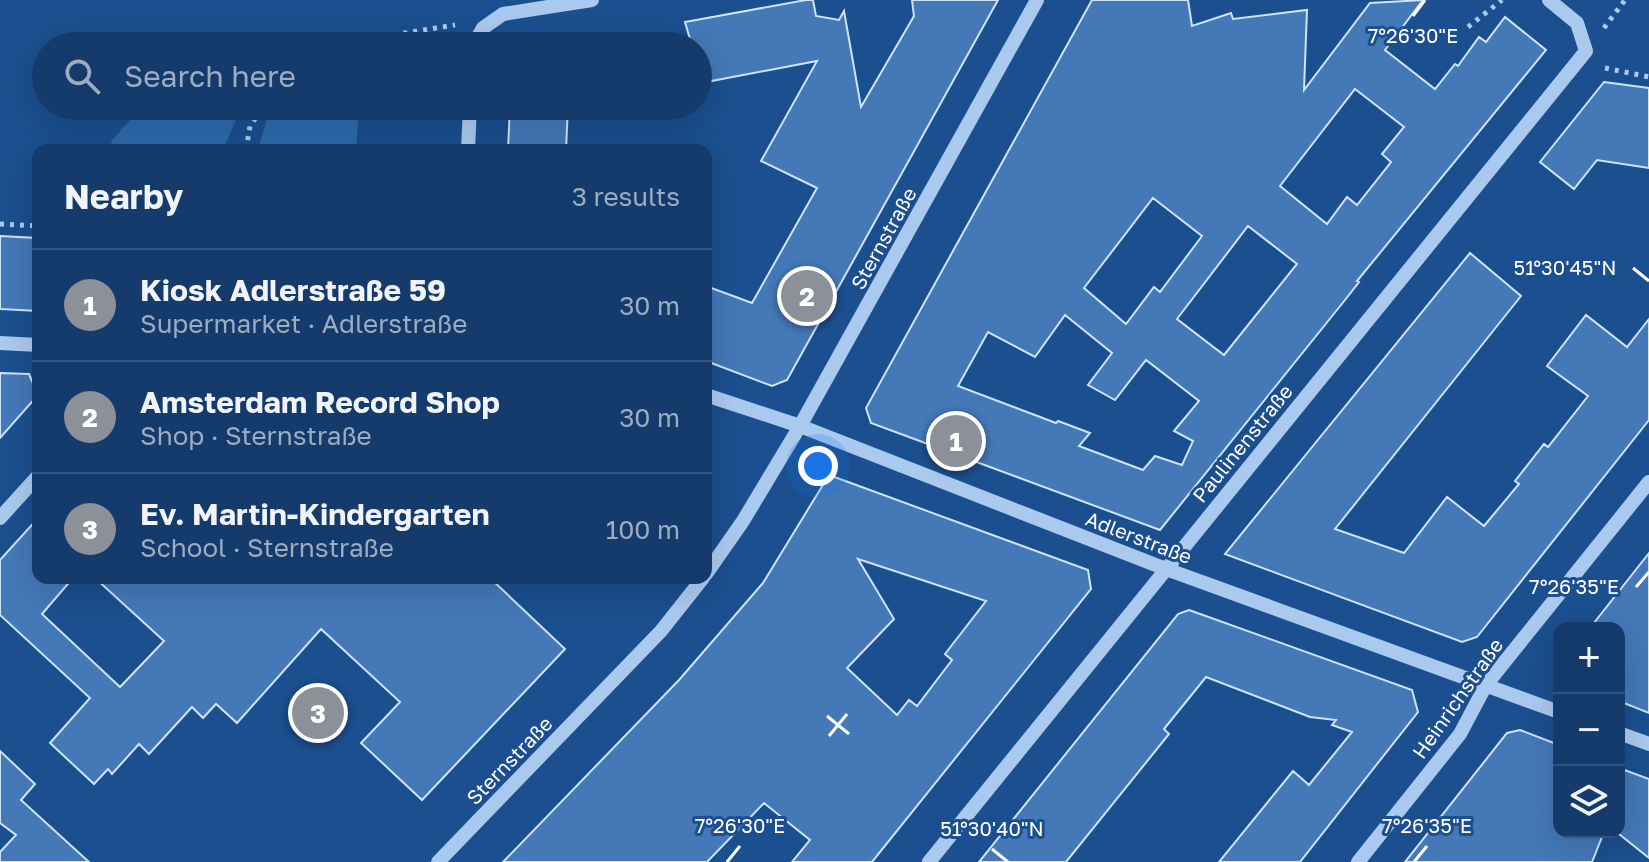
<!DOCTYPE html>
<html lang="en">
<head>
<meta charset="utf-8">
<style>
  body { margin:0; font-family:"Golos Text",sans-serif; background:#214673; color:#f1f3f6 }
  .controls { position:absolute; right:24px; bottom:24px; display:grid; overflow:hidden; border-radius:16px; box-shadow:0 8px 32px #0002 }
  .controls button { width:72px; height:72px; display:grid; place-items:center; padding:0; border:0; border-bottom:2px solid #33557e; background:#143b6b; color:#f1f3f6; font:40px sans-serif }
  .you { position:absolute; left:818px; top:466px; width:28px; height:28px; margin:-20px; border:6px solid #fff; border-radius:50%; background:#1a73e8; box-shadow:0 0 0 12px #1a73e833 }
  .badge { display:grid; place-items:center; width:52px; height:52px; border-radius:50%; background:#8c9099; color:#fff; font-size:26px; font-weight:700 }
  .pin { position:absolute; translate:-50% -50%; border:4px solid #fff; box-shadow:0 2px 8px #0006 }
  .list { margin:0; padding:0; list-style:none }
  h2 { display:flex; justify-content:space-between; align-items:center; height:104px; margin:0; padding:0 32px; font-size:34px }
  h2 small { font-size:26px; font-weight:400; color:#9dadc1 }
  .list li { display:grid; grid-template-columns:52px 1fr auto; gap:24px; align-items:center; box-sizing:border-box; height:112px; padding:0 32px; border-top:2px solid #33557e }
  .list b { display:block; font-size:30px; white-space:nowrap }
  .list p { margin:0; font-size:26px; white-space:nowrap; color:#9dadc1 }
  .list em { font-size:26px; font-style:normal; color:#9dadc1 }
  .icon { flex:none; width:44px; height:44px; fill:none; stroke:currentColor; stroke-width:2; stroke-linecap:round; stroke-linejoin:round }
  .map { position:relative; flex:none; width:1649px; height:862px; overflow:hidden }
  .search { position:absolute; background:#143b6b; box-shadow:0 8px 32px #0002; left:32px; top:32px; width:680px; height:88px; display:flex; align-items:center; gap:20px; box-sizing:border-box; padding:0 28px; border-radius:44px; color:#9dadc1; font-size:30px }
  .panel { position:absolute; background:#143b6b; box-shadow:0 8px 32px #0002; left:32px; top:144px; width:680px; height:440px; border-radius:16px }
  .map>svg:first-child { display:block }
  .green { fill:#2e69ad }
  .building { fill:#4478b7; stroke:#cfe3fa; stroke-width:2; fill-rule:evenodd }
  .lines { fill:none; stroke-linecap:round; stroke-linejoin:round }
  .path { stroke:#a9c9ee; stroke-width:5; stroke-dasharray:4 6; stroke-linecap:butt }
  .minor { stroke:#a9c9ee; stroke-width:14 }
  .ticks { fill:none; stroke:#fff; stroke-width:3 }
  .labels { text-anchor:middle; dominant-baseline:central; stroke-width:6; stroke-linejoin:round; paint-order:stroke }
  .street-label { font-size:20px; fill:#fff; stroke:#1b4f8f }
  .ticks-label { font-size:20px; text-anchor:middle; fill:#fff; stroke:#1b4f8f; stroke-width:6; stroke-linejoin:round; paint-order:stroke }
</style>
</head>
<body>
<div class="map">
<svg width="1649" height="862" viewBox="0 0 1649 862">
  <rect width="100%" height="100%" fill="#1b4f8f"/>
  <path class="green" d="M143,106H221L237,117L223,150H113L111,141Z
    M313,106H323L358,121L356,150H258L268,115Z"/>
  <path class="building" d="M806,0H813L816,16L839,20L844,11L861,107L914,16L912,0H998L787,380L772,386L706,361V286L752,303L817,188L761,161L817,61L701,83L698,70V46H692L685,22Z
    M1092,0H1188L1192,26L1231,13L1233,19L1307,10L1304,90L1370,3L1423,0L1385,50L1435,89L1455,64L1458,66L1479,37L1486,42L1505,17L1546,50L1357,281L1359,282L1345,300L1160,530L871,423L866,408ZM1355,89L1404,127L1382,154L1391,162L1357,205L1347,197L1327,224L1280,186ZM1153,198L1202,236L1160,292L1154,287L1126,324L1084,288ZM1248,226L1297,264L1224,355L1177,319ZM1065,315L1112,353L1088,385L1115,400L1146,360L1199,401L1174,431L1193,441L1182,465L1155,456L1143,470L1079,446L1090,433L1058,421L1056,423L958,386L988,332L1035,357Z
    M1604,82L1649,88V168L1597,160L1574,189L1540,162Z
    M510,106H568L566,150H508Z
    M0,236L38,238V311L0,309Z
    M1470,253L1521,296L1335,529L1404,553L1447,497L1484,526L1519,484L1515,481L1544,444L1548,447L1588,396L1547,366L1586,315L1627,347L1649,319V420L1477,637L1462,642L1225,554Z
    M0,373L29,374L38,395L0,438Z
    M829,475L1088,570L1091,589L872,862H792L810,840L764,803L707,862H503L679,680L763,583ZM858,559L986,601L945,654L952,660L917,706L909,700L897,715L847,668L894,619Z
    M38,518V578H73L42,614L120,687L164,641L95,578H490L565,649L422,800L361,743L400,702L321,629L237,723L216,704L203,718L192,707L149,754L139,744L112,774L108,769L94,784L50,743L90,698L0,615V560Z
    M1649,553V713L1619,701V628H1590Z
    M1189,610L1412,690L1418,712L1300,862H1219L1293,771L1309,785L1352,732L1332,725L1336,720L1310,717L1206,677L1164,729L1169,734L1066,862H979L1178,614Z
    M1520,730L1559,745V832H1604L1592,862H1405L1507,733Z
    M0,751L35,784L21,800L89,862H0V852L16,835L0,823Z
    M1619,768L1649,779V858L1619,834Z"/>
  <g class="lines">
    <path class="path" d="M1468,27L1502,0
      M1604,28L1625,0
      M345,46L361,40L455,25
      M1605,68L1649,77
      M246,150L250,126L264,106
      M0,224L38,226"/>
    <path class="minor" d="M473,46L483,28L503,14L592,0
      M468,150L470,106
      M0,343L38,345
      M706,395L800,426L1166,569L1559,712
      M0,518L38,476
      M706,574L743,521L800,426L1037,0
      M1619,733L1649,744
      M438,862L661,631L703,578
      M929,862L1586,51L1577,23L1549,0
      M1358,862L1460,734L1486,685L1649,482"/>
  </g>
  <path class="ticks" d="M1413,16L1425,0M1633,268L1649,281M1636,587L1649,572M827,716L849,734M829,736L847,714M992,849L1008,862M727,862L740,846M1414,862L1427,846"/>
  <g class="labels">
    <g class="street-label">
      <text transform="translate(883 238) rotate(-61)">Sternstraße</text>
      <text transform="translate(1242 443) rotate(-51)">Paulinenstraße</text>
      <text transform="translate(1139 537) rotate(21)">Adlerstraße</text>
      <text transform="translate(1457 698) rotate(-55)">Heinrichstraße</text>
      <text transform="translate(509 760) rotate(-46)">Sternstraße</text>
    </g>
  </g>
  <g class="ticks-label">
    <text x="1413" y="43">7°26'30"E</text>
    <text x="1565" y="275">51°30'45"N</text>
    <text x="1574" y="594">7°26'35"E</text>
    <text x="740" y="833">7°26'30"E</text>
    <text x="1427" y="833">7°26'35"E</text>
    <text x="992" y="836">51°30'40"N</text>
  </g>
</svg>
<div class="controls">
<button>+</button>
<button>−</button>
<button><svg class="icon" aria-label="layers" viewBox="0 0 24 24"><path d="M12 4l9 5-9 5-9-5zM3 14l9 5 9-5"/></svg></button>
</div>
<div class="you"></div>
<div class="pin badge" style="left:956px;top:441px">1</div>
<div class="pin badge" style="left:807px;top:296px">2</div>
<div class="pin badge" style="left:318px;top:713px">3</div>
<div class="search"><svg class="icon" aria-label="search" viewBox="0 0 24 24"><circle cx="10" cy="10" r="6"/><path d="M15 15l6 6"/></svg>Search here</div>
<section class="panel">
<h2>Nearby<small>3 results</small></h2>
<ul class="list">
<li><span class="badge">1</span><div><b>Kiosk Adlerstraße 59</b><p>Supermarket · Adlerstraße</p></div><em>30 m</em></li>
<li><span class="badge">2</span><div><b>Amsterdam Record Shop</b><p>Shop · Sternstraße</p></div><em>30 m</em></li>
<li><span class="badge">3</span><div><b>Ev. Martin-Kindergarten</b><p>School · Sternstraße</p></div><em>100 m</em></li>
</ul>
</section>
</div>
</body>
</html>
